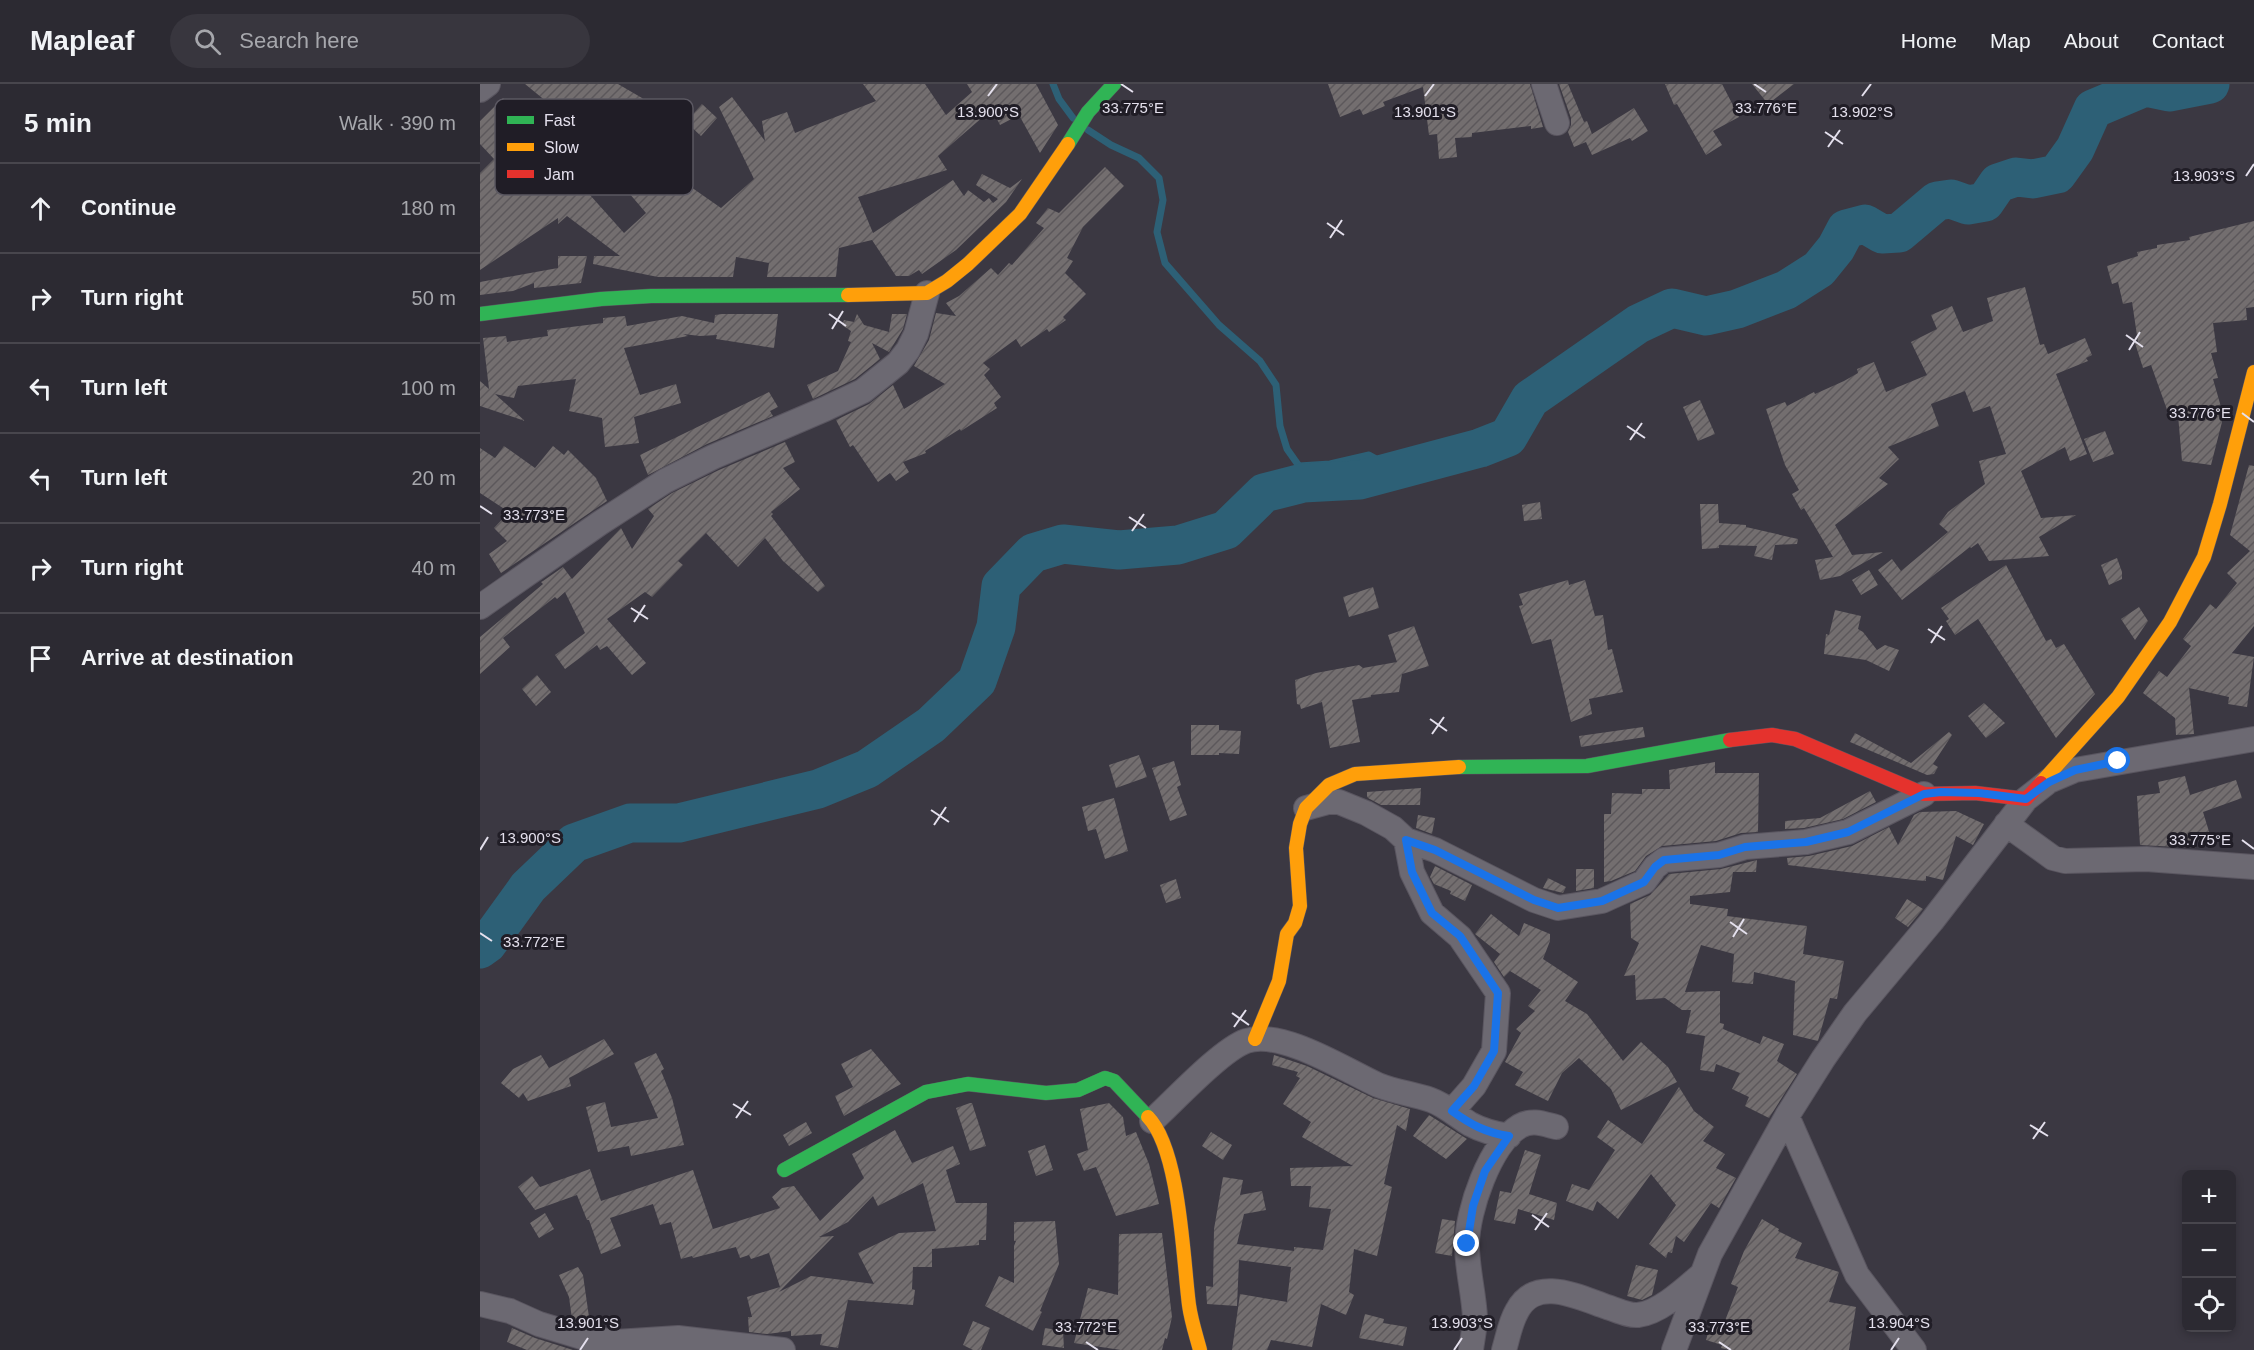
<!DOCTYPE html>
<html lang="en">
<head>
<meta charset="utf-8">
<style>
  body { margin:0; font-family:Helvetica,sans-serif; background:#38363e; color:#f1f3f6 }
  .controls { position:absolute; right:18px; bottom:18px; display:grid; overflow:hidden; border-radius:9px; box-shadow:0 3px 9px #0003 }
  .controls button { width:54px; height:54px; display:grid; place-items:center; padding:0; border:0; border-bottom:2px solid #48464d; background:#2c2a32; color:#f1f3f6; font:30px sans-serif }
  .stop { position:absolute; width:18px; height:18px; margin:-14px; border:4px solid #1a73e8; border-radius:50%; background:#fff }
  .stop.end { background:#1a73e8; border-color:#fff; box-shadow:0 2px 6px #0008 }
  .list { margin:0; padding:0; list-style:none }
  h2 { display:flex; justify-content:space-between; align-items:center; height:78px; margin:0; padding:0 24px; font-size:26px }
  h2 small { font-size:20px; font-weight:400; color:#a6a7ac }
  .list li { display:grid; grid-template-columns:39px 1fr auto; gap:18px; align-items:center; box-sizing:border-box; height:90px; padding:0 24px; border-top:2px solid #48464d }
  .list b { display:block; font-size:22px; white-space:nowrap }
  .list em { font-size:20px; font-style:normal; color:#a6a7ac }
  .icon { flex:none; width:33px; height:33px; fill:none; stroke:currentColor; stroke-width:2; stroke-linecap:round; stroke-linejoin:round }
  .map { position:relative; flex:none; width:1774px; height:1266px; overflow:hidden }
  header { display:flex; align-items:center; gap:36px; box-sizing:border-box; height:84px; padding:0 30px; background:#2c2a32; border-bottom:2px solid #48464d }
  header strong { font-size:28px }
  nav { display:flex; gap:33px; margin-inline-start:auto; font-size:21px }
  .search { width:420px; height:54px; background:#38363e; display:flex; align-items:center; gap:15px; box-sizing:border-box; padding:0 21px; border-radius:33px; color:#a6a7ac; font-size:22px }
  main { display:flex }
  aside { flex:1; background:#2c2a32 }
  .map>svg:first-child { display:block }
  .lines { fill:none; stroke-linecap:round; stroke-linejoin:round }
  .stream { stroke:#2d6076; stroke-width:7 }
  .river { stroke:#2d6076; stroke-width:39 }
  .building { fill:url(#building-hatch); fill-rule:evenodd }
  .street-casing { stroke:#5a5660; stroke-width:26 }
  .fast-casing { stroke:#5a5660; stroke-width:15 }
  .slow-casing { stroke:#5a5660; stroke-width:15 }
  .jam-casing { stroke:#5a5660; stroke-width:15 }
  .street { stroke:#6c6972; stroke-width:24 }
  .fast { stroke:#30b455; stroke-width:14 }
  .slow { stroke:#ff9f0a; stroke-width:14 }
  .jam { stroke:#e5322d; stroke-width:14 }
  .route { stroke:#1a73e8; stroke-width:8 }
  .ticks { fill:none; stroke:#e4e0ed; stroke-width:2 }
  .key { fill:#201d26; stroke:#5b5862; stroke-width:1.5 }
  .key-label { font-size:16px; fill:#e4e0ed }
  .ticks-label { font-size:15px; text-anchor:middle; fill:#e4e0ed; stroke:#201d26; stroke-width:6; stroke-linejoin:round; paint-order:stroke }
</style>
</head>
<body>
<header>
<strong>Mapleaf</strong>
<div class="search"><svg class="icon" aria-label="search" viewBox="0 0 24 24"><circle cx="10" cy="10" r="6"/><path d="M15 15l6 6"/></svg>Search here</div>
<nav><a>Home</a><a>Map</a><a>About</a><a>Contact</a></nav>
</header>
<main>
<aside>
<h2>5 min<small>Walk · 390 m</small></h2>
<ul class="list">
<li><svg class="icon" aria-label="ahead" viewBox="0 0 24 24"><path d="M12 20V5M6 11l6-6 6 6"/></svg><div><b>Continue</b></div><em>180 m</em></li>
<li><svg class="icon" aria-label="right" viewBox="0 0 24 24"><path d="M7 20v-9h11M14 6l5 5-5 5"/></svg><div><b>Turn right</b></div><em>50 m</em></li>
<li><svg class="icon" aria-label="left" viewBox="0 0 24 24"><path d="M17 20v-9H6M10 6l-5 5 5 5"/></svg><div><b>Turn left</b></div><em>100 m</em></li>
<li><svg class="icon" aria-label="left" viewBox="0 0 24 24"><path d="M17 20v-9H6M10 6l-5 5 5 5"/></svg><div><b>Turn left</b></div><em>20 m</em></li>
<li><svg class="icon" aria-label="right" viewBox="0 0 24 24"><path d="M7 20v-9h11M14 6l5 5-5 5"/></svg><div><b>Turn right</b></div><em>40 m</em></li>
<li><svg class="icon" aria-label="arrive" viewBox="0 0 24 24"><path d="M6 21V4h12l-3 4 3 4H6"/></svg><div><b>Arrive at destination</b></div></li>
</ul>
</aside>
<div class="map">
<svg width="1774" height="1266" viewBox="0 0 1774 1266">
  <defs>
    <pattern id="building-hatch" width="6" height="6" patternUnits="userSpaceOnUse" patternTransform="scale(1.5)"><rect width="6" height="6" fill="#736e6f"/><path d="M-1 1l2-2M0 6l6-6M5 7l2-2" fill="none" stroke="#5c585b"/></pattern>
  </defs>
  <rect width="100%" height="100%" fill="#3b3842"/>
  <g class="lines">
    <path class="stream" d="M573,0L579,15L593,34
      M608,46L631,61L659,74L679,94L683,116L677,148L685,179L739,241L780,277L796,301L800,342L807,365L819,382L850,380L889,371L916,386"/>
    <path class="river" d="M0,865L7,860L48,803L94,759L150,739H199L338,705L387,685L451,641L497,597L516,543L521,502L553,469L583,460L639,466L698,461L746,446L784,409L823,399L880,396L1000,364L1028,353L1050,315L1158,240L1192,224L1226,232L1257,225L1306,206L1339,185L1356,164L1366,145L1385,140L1402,150L1419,149L1457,117L1471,115L1488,121L1505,118L1518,99L1536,93L1553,95L1577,90L1595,65L1613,25L1665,3L1689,8L1730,0"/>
  </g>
  <path class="building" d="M45,0H138L162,14L200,61L184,80L190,85L188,87L241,124L274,95L239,23L252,13L285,57L282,37L307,28L315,49L396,17L383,0H445L466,31L492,8L487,0H556L578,41L560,69L539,31L520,41L512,25L458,72L467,86L378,113L393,149L473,96L484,112L488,106L504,118L509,114L513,119L518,115L496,101L502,90L530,104L542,95L526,118L476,166L442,190L439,186L429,192H416L392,156L359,164L356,193H287L289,179L256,173L253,193H178L113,180L114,172H140L87,132L78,140V134L0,186V89L14,75L0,60V37L23,14L144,149L166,129L97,48L100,45Z
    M848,0H1050L1063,43L1051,45V42L992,49V53L975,54L977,73L959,75L957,50L949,51L943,3L903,18L905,22L883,31L880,25L860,33Z
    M1079,0H1088L1104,38L1107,37L1112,50L1154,24L1168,47L1152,57L1150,54L1112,71L1106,58L1094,63L1088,48L1091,41V34Z
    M1185,0H1242L1259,33L1233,47L1242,61L1226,71L1197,20L1194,21Z
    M1272,0H1314L1288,20Z
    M222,20L237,34L221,52L206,38Z
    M625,83L644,102L603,143L587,174L593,177L585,189L606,210L583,233L586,236L569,248L567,245L541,263L536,255L503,279L510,285L504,291L521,313L514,319L517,324L481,347L480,345L445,367L446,369L423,378L429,388L416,397L410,389L398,398L373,361L370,363L356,336L389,320L413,301L424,325L465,300L434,282L449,256L456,229L476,232L466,219L479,212L511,184L518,191L529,179L532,181L564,144L556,139L568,124L579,129Z
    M1774,137V223L1766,224L1767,236L1733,239L1737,268L1731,269L1738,294L1733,295L1741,323L1742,338L1731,381L1702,377L1698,331L1690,334L1671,281L1663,284L1655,259L1658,258L1652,218L1643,220L1638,198L1632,200L1627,182L1658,172L1657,168L1677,164V161L1710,156L1709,153Z
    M78,172H107L101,199L54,204V199L33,207L0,211V198L78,184Z
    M1545,203L1560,261L1564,260L1568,270L1605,254L1612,271L1606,274L1608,277L1576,290L1607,370L1590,377L1585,363L1541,387L1561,434L1596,431L1559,453L1569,472L1509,477L1498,459L1491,464L1490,463L1422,516L1398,486L1412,475L1421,487L1468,448L1459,440L1468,428L1505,400L1499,377L1526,370L1510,322L1493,328L1485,307L1451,320L1459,342L1408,363L1419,375L1399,394L1408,400L1355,441L1372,471L1403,468L1360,492L1340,496L1335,476L1353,473L1324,424L1321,426L1312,410L1319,406L1305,381L1286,325L1305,318L1307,322L1334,308L1335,310L1364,297L1378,289L1377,285L1394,278L1406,308L1447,291L1431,258L1457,245L1451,231L1472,222L1483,248L1513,237L1507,214Z
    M242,230H298L294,264L236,255L237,251L220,252L203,250L208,252L144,264L160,311L196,300L201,319L154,333L159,359L125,363L122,334L89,327L96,295L38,302L34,314L15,310L45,337L0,322V297L9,305L3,254L26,252L27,258L68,252L67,246L123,239V234L145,232L147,242L202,232L234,239L235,231Z
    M377,230L384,241L409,248L412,230H427L423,245L409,268L392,259L400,275L375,295L333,315L327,301L358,287L371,258L368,257L371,247L362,241L364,236L374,238Z
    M289,308L298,323L290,327L293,332L227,360L168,391L160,371Z
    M1220,316L1235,350L1218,357L1203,323Z
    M1625,347L1634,370L1613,378L1604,355Z
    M305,358L315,378L303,384L320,405L291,428L293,430L291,432L345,502L338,508L303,477L285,454L258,483L226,449L198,477L203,481L172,513L165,508L127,535L166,579L152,591L127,562L120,566L117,561L85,585L75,571L105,549L85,508L77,515L75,513L23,554L30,563L0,590V553L63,500L61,498L63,497L83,483L92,495L141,444L152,465L174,432L168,425L192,409L239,386Z
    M24,362L55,384L73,362L84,371L88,366L116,394L127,417L21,489L9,470L27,457L14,444L29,428L0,409V364L15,374Z
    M1769,381L1774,382V542L1752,569L1774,573L1767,623L1748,620L1749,613L1709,604L1714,650L1696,651L1695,634L1663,609L1679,587L1687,593L1711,562L1703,555L1730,520L1736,525L1757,499L1747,489L1770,467L1750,451Z
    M1060,418L1062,435L1044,437L1042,421Z
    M1220,420H1238L1239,439L1266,441V443L1318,455L1317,460L1295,461L1292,476L1274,472L1277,462L1239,461V464L1222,465Z
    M1637,474L1642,488V495L1629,501L1621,481Z
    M1526,481L1566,557L1571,555L1576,564L1584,560L1615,610L1576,654L1498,535L1475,551L1466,537L1469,535L1461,524Z
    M1389,486L1398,501L1381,511L1372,496Z
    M1088,496L1089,501L1105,496L1115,532L1123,531L1128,566L1132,565L1143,608L1109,615L1112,630L1091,638L1071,555L1052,560L1039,522L1043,521L1039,510Z
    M893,503L899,524L869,533L863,513Z
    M1659,523L1668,537L1655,556L1641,535Z
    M1355,526L1381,532L1378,545L1383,548L1397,566L1405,561L1419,566L1409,587L1386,576L1344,570L1346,550L1349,551Z
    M934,542L949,582L922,590L919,608L891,611V613L872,616L880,658L850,664L842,618L821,625L820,621L817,620L815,596L836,589L879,581L883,584L917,578L908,551Z
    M57,591L71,608L56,622L42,605Z
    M1504,619L1525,639L1506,654L1488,632Z
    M711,641H739V646L761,647L759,670L739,669V671H711Z
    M1163,643L1165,653L1101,663L1099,652Z
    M1469,648L1472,651L1453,680L1458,683L1454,690L1447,691L1370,658L1375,649L1431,679Z
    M659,671L667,693L636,704L629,681Z
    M694,677L701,701L697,703L707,731L690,737L672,684Z
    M1235,678V689H1279L1278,748L1261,749L1236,757L1182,762L1166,772L1155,787L1131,797L1124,798V730H1131L1132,709L1162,710V705H1190L1189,686Z
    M1705,692L1710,711L1756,696L1762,714L1723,728L1731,754L1716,758V764L1660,761L1657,712L1680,709L1678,698Z
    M941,704L940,721H901L888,714L887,712V708Z
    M1390,707L1396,718L1363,735L1324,744L1305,745V737L1340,734Z
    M634,714L648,767L625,775L616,745L608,747L602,723Z
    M1476,727L1504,740L1493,761L1476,752L1463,796L1446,792V797L1434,796L1308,781L1307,774L1329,772L1372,762L1409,743L1418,761L1434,731L1440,728Z
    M938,731L955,734L952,750L936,744Z
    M1277,776L1276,788H1253L1250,808L1210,812V820L1248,825L1247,832L1327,842L1323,870L1364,877L1357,915L1350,914L1338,957L1313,951L1315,897L1274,888L1273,900L1252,898L1254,870L1221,861L1205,908L1240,907V939L1244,940L1243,945L1280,960L1283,952L1304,960L1297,977L1317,990L1289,1034L1265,1022L1269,1013L1252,1005L1260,989L1236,980L1234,988L1220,986L1225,952L1206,949L1211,926H1202L1185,914L1156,916L1155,891L1144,892L1159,859L1151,854L1150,820L1170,811L1189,790L1241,785Z
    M955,782L992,801L985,817L970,810L971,807L954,800L950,793Z
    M1096,785H1114V804L1096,807Z
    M1068,794L1086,803L1083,809L1063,804Z
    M696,795L701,814L686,819L680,801Z
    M1427,815L1443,825L1428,843L1415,834Z
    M1011,830L1039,852L1044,839L1070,850V857L1063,875L1098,898L1085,917L1107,930L1143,977L1161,958L1188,983L1197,998L1141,1026L1131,1005L1099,974L1082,989L1068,1017L1035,1001L1043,988L1025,978L1041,949L1036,945L1055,927L1048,922L1061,906L1030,887L1024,893L1014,878L1020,870L995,850Z
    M124,955L134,970L89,994L91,1002L48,1017L43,1009L39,1014L21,999L33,985L61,971L69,984Z
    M391,965L421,1000L364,1032L355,1012L373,1003L361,980Z
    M176,969L184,985L181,987L192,1014L204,1061L151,1072L149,1062L118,1068L106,1023L125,1018L131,1043L178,1034L154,979Z
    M794,971L827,982L893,1014L930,1025L926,1047L917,1041L904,1100L912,1103L897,1172L874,1165L869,1208L874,1211L866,1231L841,1220L832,1263L791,1256L787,1266H752L760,1210L807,1218L811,1183L759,1176L757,1222L727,1220L726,1202L733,1203L734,1145L743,1093L763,1096L760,1111L782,1107L786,1126L764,1130L757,1160L814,1167V1163L843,1166L851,1125L829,1123L831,1102H811L810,1084L873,1082L822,1053L831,1038L803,1020L820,994L816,992L818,988L792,981Z
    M1199,1003L1214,1027L1234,1043L1223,1057L1245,1070L1236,1084L1256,1094L1239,1124L1231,1119L1204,1158L1196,1152L1192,1169L1188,1168L1186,1174L1169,1160L1196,1121L1171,1090L1138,1135L1117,1117L1113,1127L1086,1117L1092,1100L1109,1106L1135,1066L1117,1053L1128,1036L1162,1060Z
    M490,1019H492L506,1062L490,1067L476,1024Z
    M629,1019L643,1033L646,1052L656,1048L669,1080L679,1120L636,1132L616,1083L604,1087L597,1070L608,1066L600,1025Z
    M949,1031L987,1055L966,1075L933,1052Z
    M326,1038L332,1049L309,1062L303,1051Z
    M415,1046L432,1079L473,1062L480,1080L466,1086L476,1119H507L506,1156H499V1161L452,1165V1183H433L432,1205L435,1206L433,1221L368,1216L358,1264L340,1261L342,1250L311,1252V1247L287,1250L269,1248L268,1233H272L267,1213L300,1203L289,1169L271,1175L269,1171L260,1174L256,1163L213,1174L212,1172L201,1175L191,1138L180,1141L173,1120L130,1134L141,1162L121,1170L109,1136H107L97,1111L55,1126L38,1103L52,1092L60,1103L110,1085L121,1117L213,1086L233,1145L300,1124L292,1113L302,1104L314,1102L340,1137L384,1094L372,1070ZM443,1099L456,1147L419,1149L378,1169L394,1200L331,1192L299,1208L354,1152L339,1153L368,1138L393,1112L398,1122Z
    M731,1048L752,1061L743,1076L722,1062Z
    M565,1061L573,1086L556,1092L548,1067Z
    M1045,1066L1061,1071L1049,1110L1077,1119L1074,1136L1038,1125L1035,1140L1014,1136L1020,1107L1031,1109Z
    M65,1129L74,1145L59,1154L50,1139Z
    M962,1135L975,1137L972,1172L955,1169Z
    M1282,1135L1299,1145L1298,1147L1322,1159L1315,1174L1359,1188L1349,1218L1376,1223L1369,1266H1250L1241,1264L1242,1261L1226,1256L1231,1239L1243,1242L1258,1203L1251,1200L1264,1167Z
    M575,1137L579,1180L560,1227L562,1228L553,1247L505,1222L519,1192L534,1199V1162L536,1157H534V1138Z
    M682,1149L692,1233L687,1255L685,1254L682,1266H641L594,1259L608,1204L638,1211L639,1150Z
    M1156,1181L1178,1186L1172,1211L1162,1216L1147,1212Z
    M98,1183L103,1191L110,1240L92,1235L89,1213L79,1191Z
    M885,1230L904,1235L903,1239L927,1243L923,1262L879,1254Z
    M493,1237L510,1244L501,1266H493L483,1261Z
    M32,1244L55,1254L93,1266H47L27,1258Z
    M565,1244L583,1247L584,1264L562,1261Z"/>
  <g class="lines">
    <g class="street-casing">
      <path id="street" d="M1064,0L1077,39
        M0,6L8,0
        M0,523L120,439L185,397L233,373L345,325L383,307L418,279L428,266L436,250L447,209
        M826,724L848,718H859L886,729L913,744L926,756L932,788L952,829L980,853L1018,909L1014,967L994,1002L972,1027
        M1526,740L1573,774L1585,777L1666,775L1774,783
        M926,756L955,766L1054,816L1078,824L1122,817L1164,798L1175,783L1184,776L1239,771L1265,763L1326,758L1368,748L1444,710
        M1307,1032L1377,1191L1434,1266
        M672,1037C694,1017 741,966 766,957C802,945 865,986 898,1001C915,1008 934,1010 951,1016C965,1021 977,1032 990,1040C1003,1047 1015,1050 1029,1052
        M0,1220L30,1227L59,1240L105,1254L136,1258L198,1254L303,1266
        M991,1266C992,1256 995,1244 995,1234C994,1210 987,1185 987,1161C987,1127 1010,1060 1040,1042C1052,1035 1064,1040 1076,1043
        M1024,1266C1028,1253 1030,1239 1037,1227C1056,1191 1098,1213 1127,1223C1137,1226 1149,1232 1158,1231C1179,1229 1205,1205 1220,1192
        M1194,1266L1230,1170L1307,1032L1343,975L1375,929L1452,837L1546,715L1569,697L1595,686L1774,655"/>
    </g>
    <g class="fast-casing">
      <path id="fast" d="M588,60L608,28L634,0
        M0,230L121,215L171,212L368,211
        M979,683L1107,682L1250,656
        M304,1086L446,1008L488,1000L566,1009L598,1006L625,994L634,997L668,1033"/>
    </g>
    <g class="slow-casing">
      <path id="slow" d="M368,211L447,209L467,197L488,180L540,130L588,60
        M1561,699L1638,613L1690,538L1724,473L1740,420L1774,288
        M775,955L799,897L807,850L815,839L820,822L816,764L820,740L826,724L849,701L875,690L979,683
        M668,1033C700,1066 703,1175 709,1221C711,1236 716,1251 720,1266"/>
    </g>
    <g class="jam-casing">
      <path id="jam" d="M1250,656L1292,651L1315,655L1444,710L1495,709L1546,715L1561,699"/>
    </g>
    <use href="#street" class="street"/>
    <use href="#fast" class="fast"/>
    <use href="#slow" class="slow"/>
    <use href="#jam" class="jam"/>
  </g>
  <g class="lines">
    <path class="route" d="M987,1160L993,1122L1005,1087L1029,1052C1006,1049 990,1040 972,1027L994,1002L1014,967L1018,909L980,852L952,829L932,788L926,756L955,766L1054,816L1078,824L1122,817L1164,798L1175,783L1184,776L1239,771L1265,763L1326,758L1368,748L1444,710L1461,708L1499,709L1546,715L1569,698L1595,686L1638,677"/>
  </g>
  <path class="ticks" d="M641,0L653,8M1274,0L1286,8M508,12L517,0M945,12L954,0M1382,12L1391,0M1345,48L1363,60M1348,63L1360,46M1766,92L1774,80M847,139L864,151M850,154L862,136M349,230L366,242M352,245L363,227M1646,251L1663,263M1649,266L1660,248M1762,329L1774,338M1147,342L1165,354M1150,356L1162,339M0,422L12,430M649,433L666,444M652,447L664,430M151,524L168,535M154,538L165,521M1448,545L1465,556M1451,559L1462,542M950,635L967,647M952,650L964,633M451,726L469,738M454,741L466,723M1762,756L1774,765M0,766L8,753M1250,838L1267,850M0,849L12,857M1253,853L1264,835M752,929L769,941M754,943L766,926M253,1020L271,1031M256,1034L268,1017M1550,1041L1568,1052M1553,1055L1565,1038M1052,1131L1069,1143M1055,1146L1067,1129M606,1258L618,1266M1239,1258L1251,1266M100,1266L108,1254M974,1266L982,1254M1411,1266L1419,1254"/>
  <rect x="15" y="15" width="198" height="96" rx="9" class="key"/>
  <rect x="27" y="32" width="27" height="8" fill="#30b455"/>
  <rect x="27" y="59" width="27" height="8" fill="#ff9f0a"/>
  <rect x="27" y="86" width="27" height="8" fill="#e5322d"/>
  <g class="key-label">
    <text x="64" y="42">Fast</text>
    <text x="64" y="69">Slow</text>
    <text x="64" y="96">Jam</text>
  </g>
  <g class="ticks-label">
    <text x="653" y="29">33.775°E</text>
    <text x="1286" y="29">33.776°E</text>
    <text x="508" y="33">13.900°S</text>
    <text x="945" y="33">13.901°S</text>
    <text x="1382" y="33">13.902°S</text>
    <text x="1724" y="97">13.903°S</text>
    <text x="1720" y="334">33.776°E</text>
    <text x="54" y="436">33.773°E</text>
    <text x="50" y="759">13.900°S</text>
    <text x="1720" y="761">33.775°E</text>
    <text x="54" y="863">33.772°E</text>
    <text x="108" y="1244">13.901°S</text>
    <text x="982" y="1244">13.903°S</text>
    <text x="1419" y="1244">13.904°S</text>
    <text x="606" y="1248">33.772°E</text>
    <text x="1239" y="1248">33.773°E</text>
  </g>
</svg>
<div class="controls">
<button>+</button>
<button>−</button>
<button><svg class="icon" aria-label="locate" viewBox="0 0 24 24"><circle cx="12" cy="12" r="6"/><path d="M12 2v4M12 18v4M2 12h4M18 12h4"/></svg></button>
</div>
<div class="stop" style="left:1638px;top:677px"></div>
<div class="stop end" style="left:987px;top:1160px"></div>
</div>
</main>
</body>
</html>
